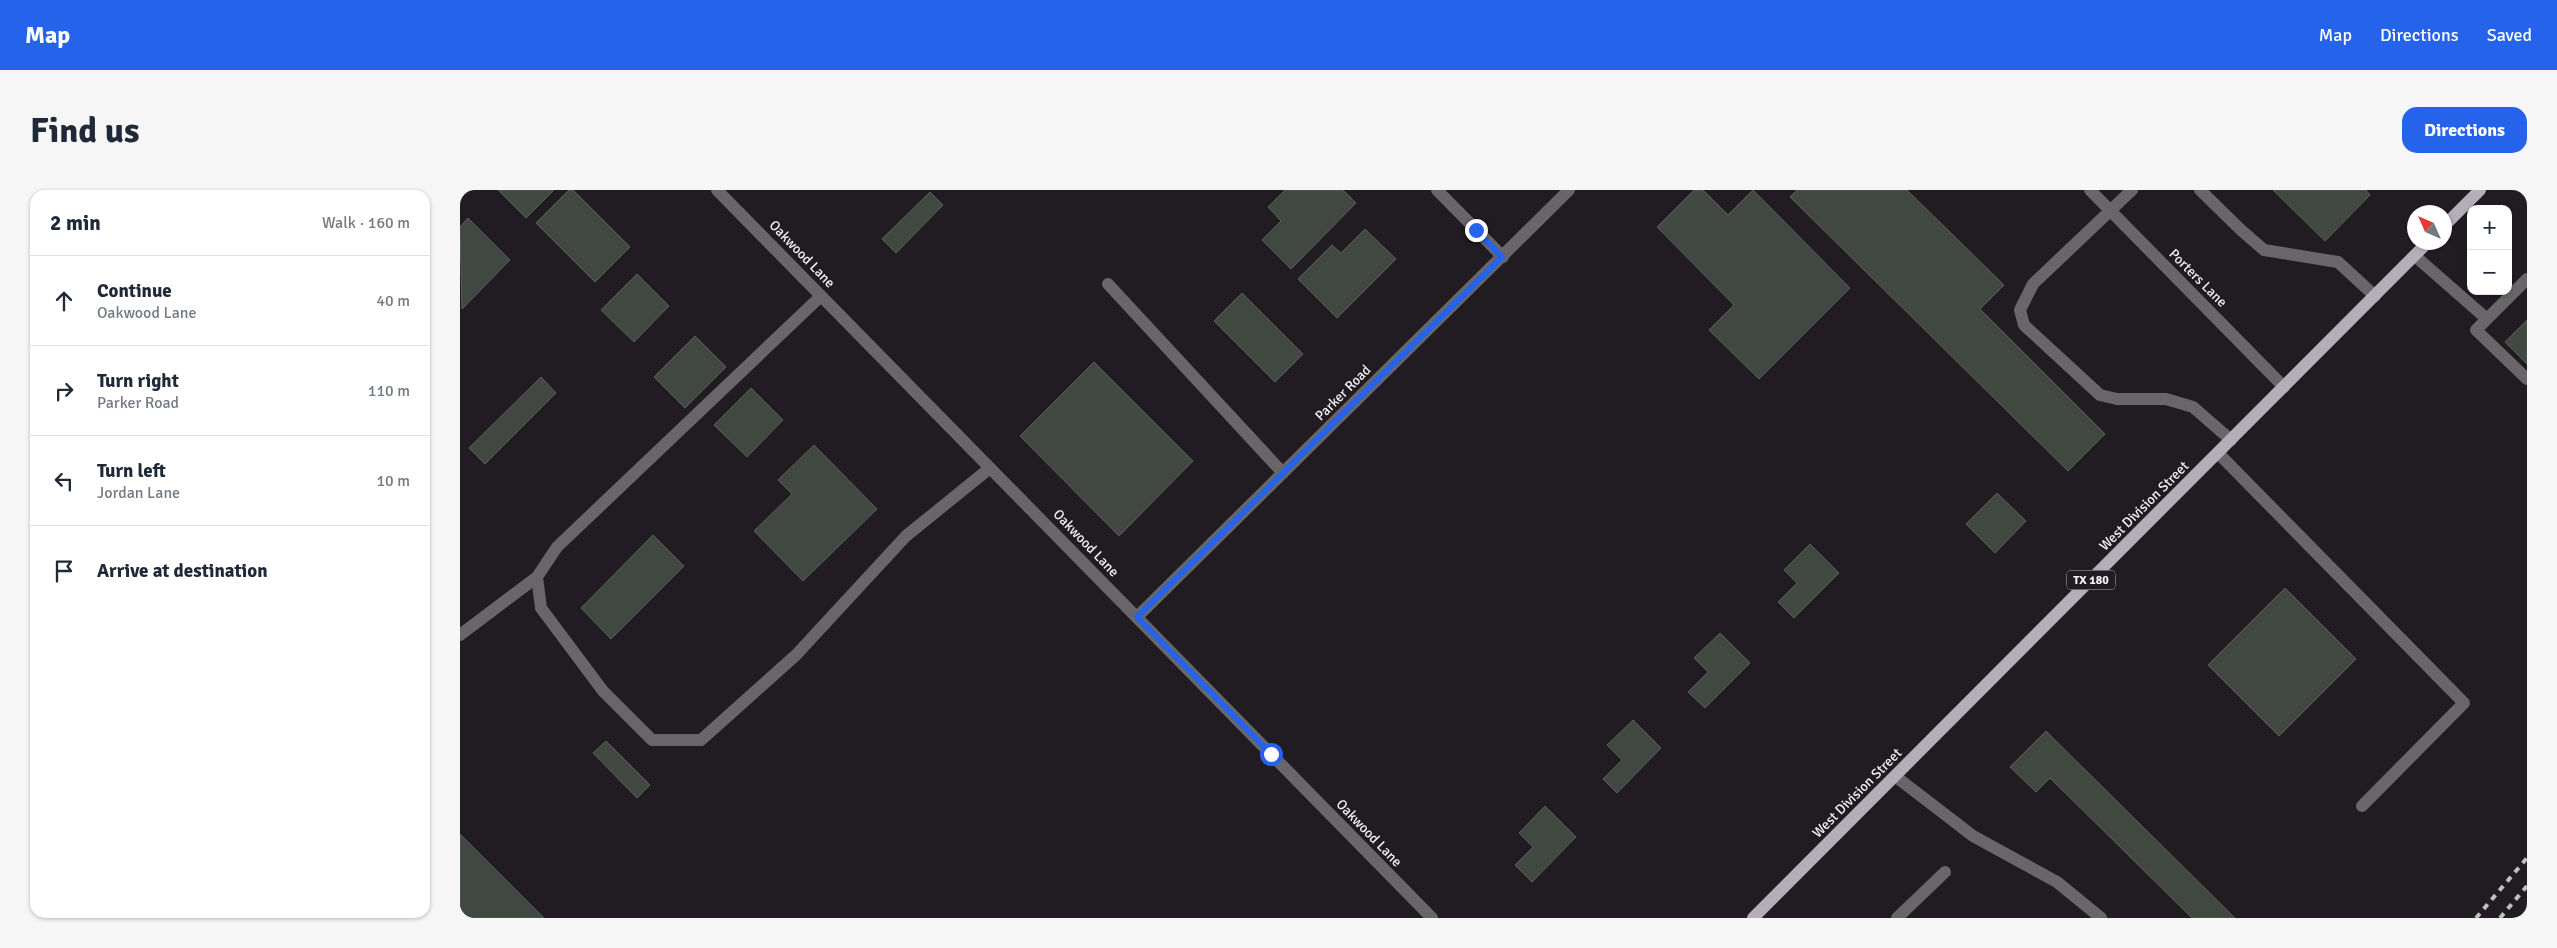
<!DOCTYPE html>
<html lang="en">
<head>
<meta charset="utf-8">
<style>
  body { margin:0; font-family:Signika,sans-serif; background:#f6f6f7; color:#1f2937 }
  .controls { position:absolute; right:15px; top:15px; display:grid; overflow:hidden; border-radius:10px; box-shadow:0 1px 4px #0004 }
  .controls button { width:45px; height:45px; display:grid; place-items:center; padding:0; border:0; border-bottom:1px solid #e0e1e3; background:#fff; color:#1f2937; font:25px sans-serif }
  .compass { position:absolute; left:1947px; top:15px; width:45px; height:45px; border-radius:50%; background:#fff; box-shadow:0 1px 4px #0004; rotate:315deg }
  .stop { position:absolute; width:15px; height:15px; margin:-11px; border:4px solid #2563eb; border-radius:50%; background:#fff }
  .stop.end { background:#2563eb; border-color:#fff; box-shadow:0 1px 5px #0008 }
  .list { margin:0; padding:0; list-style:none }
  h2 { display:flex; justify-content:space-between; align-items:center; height:65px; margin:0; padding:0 20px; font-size:21px }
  h2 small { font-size:16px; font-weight:400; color:#747a83 }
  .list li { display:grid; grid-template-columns:32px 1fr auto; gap:15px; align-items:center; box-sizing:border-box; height:90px; padding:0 20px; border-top:1px solid #e0e1e3 }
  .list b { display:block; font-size:19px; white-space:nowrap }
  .list p { margin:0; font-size:16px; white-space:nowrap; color:#747a83 }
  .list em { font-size:16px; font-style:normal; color:#747a83 }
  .icon { flex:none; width:28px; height:28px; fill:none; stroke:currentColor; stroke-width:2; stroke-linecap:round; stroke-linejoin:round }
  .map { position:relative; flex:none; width:2067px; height:728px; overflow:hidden; border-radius:15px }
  header { display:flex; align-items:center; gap:30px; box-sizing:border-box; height:70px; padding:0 25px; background:#2563eb; color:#fff }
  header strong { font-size:24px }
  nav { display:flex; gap:28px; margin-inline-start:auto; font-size:18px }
  .intro { display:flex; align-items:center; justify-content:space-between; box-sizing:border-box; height:120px; padding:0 30px }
  h1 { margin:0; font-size:35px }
  .button { padding:12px 22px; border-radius:15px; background:#2563eb; color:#fff; font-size:18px; font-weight:700 }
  main { display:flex; gap:30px; padding:0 30px }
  aside { flex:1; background:#fff; border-radius:15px; box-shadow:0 1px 4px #0004 }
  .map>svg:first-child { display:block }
  .building { fill:#414741; stroke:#5b605a }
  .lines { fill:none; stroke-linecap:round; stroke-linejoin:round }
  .minor { stroke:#686669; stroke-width:12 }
  .major { stroke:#b4afb6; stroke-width:12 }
  .rail { stroke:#c1bec2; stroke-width:4; stroke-dasharray:6 6; stroke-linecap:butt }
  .route { stroke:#2563eb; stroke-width:6 }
  .labels { text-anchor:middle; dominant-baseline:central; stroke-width:4; stroke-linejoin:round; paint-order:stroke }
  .shield { fill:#201c22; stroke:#b4b1b6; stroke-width:1 }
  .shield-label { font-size:12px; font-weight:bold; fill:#f4f1f5 }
  .street-label { font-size:14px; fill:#f4f1f5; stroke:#201c22 }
</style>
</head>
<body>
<header>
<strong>Map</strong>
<nav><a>Map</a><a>Directions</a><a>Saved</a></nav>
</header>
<div class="intro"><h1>Find us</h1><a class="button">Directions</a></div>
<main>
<aside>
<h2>2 min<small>Walk · 160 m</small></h2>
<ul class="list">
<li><svg class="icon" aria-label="ahead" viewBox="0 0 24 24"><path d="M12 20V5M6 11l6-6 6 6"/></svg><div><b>Continue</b><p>Oakwood Lane</p></div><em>40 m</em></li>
<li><svg class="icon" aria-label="right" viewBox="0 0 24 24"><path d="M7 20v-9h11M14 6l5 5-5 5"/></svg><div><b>Turn right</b><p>Parker Road</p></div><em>110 m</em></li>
<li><svg class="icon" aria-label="left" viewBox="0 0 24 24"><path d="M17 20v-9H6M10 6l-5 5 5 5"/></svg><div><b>Turn left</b><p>Jordan Lane</p></div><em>10 m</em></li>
<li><svg class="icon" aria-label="arrive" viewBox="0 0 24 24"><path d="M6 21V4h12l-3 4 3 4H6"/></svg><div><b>Arrive at destination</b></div></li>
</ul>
</aside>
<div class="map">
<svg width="2067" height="728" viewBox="0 0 2067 728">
  <rect width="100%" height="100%" fill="#201c22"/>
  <path class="building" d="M38,0H94L66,28Z
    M109,0H113L170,57L135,92L76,33Z
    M825,0H883L896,13L831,79L802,50L821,31L808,17Z
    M1234,0H1243L1268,25L1293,0L1390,98L1299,189L1249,140L1274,115L1197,37Z
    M1337,0H1447L1544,95L1520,119L1645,244L1608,281L1330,7Z
    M1813,0H1906L1910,5L1865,51Z
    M470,2L483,15L436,63L422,49Z
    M8,28L50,70L2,119L0,37Z
    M905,39L936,69L877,128L838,89L872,55L881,63Z
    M177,84L209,116L174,152L141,120Z
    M782,103L843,164L815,192L754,131Z
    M2067,130V174L2045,152Z
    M235,146L266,177L225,218L194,187Z
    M634,172L733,271L659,346L560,246Z
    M81,187L96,203L25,274L9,258Z
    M291,198L323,230L287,267L254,235Z
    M354,255L417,319L343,391L294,341L332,304L318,290Z
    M1537,303L1566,331L1535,363L1506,334Z
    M193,345L224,376L151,449L121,418Z
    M1350,354L1379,383L1334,428L1318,412L1337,393L1324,380Z
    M1825,398L1896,469L1819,546L1748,475Z
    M1260,443L1290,473L1245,518L1228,502L1248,482L1234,468Z
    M1173,530L1201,558L1157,603L1143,589L1162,570L1147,555Z
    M1586,541L1775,728H1732L1590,588L1576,602L1550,577Z
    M146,551L190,595L177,608L133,563Z
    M1085,616L1116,647L1072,692L1055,675L1073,657L1059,643Z
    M0,644L84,728H0Z"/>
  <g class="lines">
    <path class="minor" d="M257,0L972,728
      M977,0L1043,67
      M1630,0L1824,197
      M1672,0L1573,94L1560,120L1564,135L1640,205L1657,209H1706L1733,217L1771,250
      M1740,0L1781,40L1804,60L1878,72L1915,106
      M1955,66L2027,129
      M2067,89L2016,140L2067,189
      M648,94L823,283
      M361,106L97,357L77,387L81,418L143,501L192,550H241L336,465L446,346L530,278
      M1758,263L2004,513L1902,616
      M677,427L1109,0
      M0,445L77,387
      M1435,586L1513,646L1597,692L1641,728
      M1437,728L1485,682"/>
    <path class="major" d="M1984,36L2020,0
      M1293,728L1968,52"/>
    <path class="rail" d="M2016,728L2067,668
      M2040,728L2067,696"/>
  </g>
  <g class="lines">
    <path class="route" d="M811,564L677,427L1042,67L1016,40"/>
  </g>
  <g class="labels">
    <rect class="shield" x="1607" y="380.5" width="48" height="19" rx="4"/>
    <g class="shield-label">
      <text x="1631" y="390">TX 180</text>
    </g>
    <g class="street-label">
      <text transform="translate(342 64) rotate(46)">Oakwood Lane</text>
      <text transform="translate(1738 88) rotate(45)">Porters Lane</text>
      <text transform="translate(883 203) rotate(-45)">Parker Road</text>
      <text transform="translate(1684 316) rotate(-45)">West Division Street</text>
      <text transform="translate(626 353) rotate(46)">Oakwood Lane</text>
      <text transform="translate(1397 603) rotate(-45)">West Division Street</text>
      <text transform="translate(909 643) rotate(46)">Oakwood Lane</text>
    </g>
  </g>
</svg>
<div class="controls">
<button>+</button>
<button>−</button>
</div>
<svg class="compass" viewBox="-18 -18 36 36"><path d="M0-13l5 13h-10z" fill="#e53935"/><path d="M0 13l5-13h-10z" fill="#747a83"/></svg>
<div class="stop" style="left:811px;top:564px"></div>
<div class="stop end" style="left:1016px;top:40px"></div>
</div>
</main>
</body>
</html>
